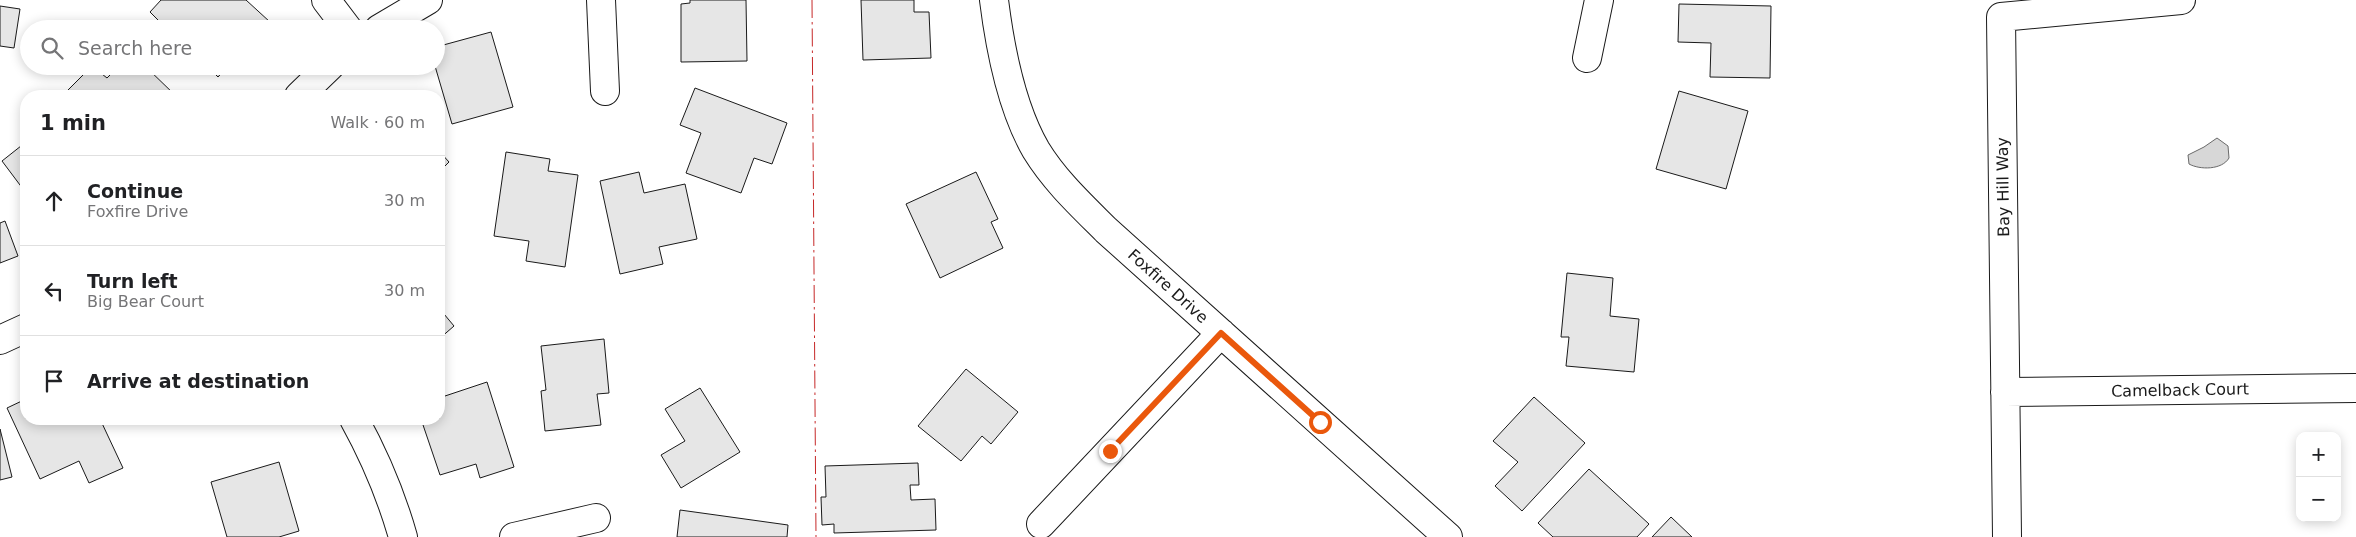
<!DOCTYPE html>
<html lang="en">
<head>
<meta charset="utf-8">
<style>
  body { margin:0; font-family:"DejaVu Sans",sans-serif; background:#f6f6f6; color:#202124 }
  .controls { position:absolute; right:15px; bottom:15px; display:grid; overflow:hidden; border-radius:10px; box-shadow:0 2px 12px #0003 }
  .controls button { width:45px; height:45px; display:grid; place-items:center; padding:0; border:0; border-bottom:1px solid #e0e0e0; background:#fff; color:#202124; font:25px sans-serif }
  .stop { position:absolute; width:15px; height:15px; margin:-11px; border:4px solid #ea580c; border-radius:50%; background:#fff }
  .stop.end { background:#ea580c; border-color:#fff; box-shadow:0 1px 5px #0008 }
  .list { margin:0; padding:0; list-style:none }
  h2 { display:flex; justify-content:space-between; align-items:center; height:65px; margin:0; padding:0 20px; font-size:21px }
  h2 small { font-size:16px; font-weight:400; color:#757577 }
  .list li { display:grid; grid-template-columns:32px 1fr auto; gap:15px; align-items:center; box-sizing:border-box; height:90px; padding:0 20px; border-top:1px solid #e0e0e0 }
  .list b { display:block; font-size:19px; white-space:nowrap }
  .list p { margin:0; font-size:16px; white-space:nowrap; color:#757577 }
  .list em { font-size:16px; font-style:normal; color:#757577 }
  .icon { flex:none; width:28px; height:28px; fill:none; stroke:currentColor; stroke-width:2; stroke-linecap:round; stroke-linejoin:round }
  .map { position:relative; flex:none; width:2356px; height:537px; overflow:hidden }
  .search { position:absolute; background:#fff; box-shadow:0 2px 12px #0003; left:20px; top:20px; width:425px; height:55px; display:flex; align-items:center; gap:12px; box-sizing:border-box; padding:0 18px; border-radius:28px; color:#757577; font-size:19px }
  .panel { position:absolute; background:#fff; box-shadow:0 2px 12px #0003; left:20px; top:90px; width:425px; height:335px; border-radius:20px }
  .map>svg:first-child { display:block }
  .water { fill:#d7d7d7; stroke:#6a6a6a }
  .building { fill:#e6e6e6; stroke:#1a1a1a }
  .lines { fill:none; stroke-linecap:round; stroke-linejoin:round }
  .minor-casing { stroke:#1a1a1a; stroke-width:30 }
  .minor { stroke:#fff; stroke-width:28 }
  .power { stroke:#c62828; stroke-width:1; stroke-dasharray:18 4 2.5 4; stroke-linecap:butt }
  .route { stroke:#ea580c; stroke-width:6 }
  .labels { text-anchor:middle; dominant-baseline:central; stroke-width:4; stroke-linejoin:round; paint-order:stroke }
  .street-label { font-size:16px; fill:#1a1a1a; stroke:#fff }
</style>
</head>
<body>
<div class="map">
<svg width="2356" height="537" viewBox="0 0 2356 537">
  <rect width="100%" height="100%" fill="#fff"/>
  <path class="water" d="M2217,138L2228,146L2229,158C2222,170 2200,170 2189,164L2188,155L2204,147Z"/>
  <path class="building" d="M161,0H246L270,22L264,29H167L150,12Z
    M690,0H746L747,61L681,62V4L690,3Z
    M861,0H914V12H929L931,58L863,60Z
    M1679,4L1771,6L1770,78L1710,77L1711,43L1678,42Z
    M0,6L20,9L14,48L0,46Z
    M491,32L513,107L452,124L435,66L436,47Z
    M92,66L107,78L119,66H145L176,96H70L66,92Z
    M207,66H228L218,77Z
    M695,88L787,123L772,164L754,158L741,193L686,173L701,133L680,125Z
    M1679,91L1748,111L1726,189L1656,169Z
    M26,142V193L2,161Z
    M439,151L449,162L439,172Z
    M506,152L550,159L548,171L578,175L565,267L526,261L529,241L494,236Z
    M639,172L644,193L685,184L697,239L659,247L663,264L620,274L600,181Z
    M976,172L998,219L991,222L1003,248L940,278L906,204Z
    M5,221L18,256L0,263V223Z
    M1567,273L1613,278L1610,316L1639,319L1634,372L1566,366L1569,337H1561Z
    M439,308L454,326L439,339Z
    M604,339L609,393L597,394L601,425L545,431L541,391L546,390L541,346Z
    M966,369L1018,412L991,444L982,436L961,461L918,426Z
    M487,382L514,467L480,478L476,464L440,475L421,419H439V398Z
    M700,388L740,452L681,488L661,455L685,441L665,409Z
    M1534,397L1585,443L1522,511L1495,486L1518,462L1493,441Z
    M26,399V419H100L123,468L89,483L79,461L40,479L7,408Z
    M0,429L12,477L0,480Z
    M279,462L299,531L279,537H227L211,482Z
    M918,463L919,485H910L911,500L935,499L936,530L834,533V524L822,525L821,497H826L825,466Z
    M1589,469L1649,524L1637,537H1553L1538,523Z
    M680,510L788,525L787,537H677Z
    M1671,517L1692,537H1652Z"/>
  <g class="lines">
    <g class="minor-casing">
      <path id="minor" d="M326,0L348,29
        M601,0L605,91
        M994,0C1000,48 1011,107 1036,150C1055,181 1081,205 1106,230L1448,537
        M379,29L428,0
        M1587,58L1599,0
        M299,96L330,66
        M0,340L26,328
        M2005,392L2356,388
        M354,419C375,457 391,495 403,537
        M1041,524L1221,333
        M514,537L596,518
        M2007,537L2001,17L2181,0"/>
    </g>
    <use href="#minor" class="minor"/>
    <path class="power" d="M812,0L816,537"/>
  </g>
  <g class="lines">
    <path class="route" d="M1110,451L1221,333L1320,422"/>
  </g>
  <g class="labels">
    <g class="street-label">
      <text transform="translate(2003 187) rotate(-91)">Bay Hill Way</text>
      <text transform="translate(1168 286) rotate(42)">Foxfire Drive</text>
      <text transform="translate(2180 390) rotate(-1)">Camelback Court</text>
    </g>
  </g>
</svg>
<div class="controls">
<button>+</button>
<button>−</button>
</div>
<div class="stop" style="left:1320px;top:422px"></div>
<div class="stop end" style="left:1110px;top:451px"></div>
<div class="search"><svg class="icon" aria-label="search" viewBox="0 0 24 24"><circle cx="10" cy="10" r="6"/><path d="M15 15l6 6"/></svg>Search here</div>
<section class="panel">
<h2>1 min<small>Walk · 60 m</small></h2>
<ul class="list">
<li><svg class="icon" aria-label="ahead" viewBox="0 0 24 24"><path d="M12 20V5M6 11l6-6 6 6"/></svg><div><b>Continue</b><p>Foxfire Drive</p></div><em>30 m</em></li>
<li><svg class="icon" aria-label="left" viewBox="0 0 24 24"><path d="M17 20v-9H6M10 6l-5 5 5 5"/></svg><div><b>Turn left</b><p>Big Bear Court</p></div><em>30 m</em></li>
<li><svg class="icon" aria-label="arrive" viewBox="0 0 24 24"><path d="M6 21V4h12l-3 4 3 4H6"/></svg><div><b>Arrive at destination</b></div></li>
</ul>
</section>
</div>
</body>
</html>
